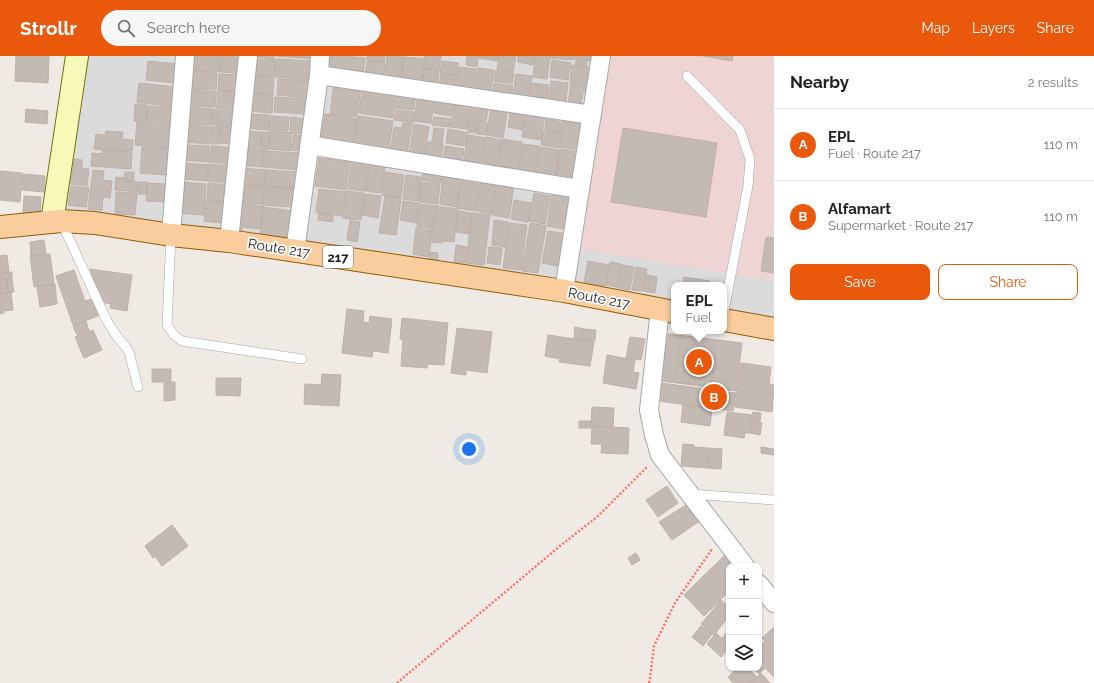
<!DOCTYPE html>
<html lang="en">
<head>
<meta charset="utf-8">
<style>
  body { margin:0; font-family:Raleway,sans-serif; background:#f6f6f6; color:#202124 }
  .controls { position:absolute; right:12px; bottom:12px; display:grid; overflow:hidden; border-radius:8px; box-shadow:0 1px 3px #0004 }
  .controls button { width:36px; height:36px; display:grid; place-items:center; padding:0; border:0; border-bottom:1px solid #e0e0e0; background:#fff; color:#202124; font:20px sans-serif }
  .you { position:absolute; left:469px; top:393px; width:14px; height:14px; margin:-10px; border:3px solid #fff; border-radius:50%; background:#1a73e8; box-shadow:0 0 0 6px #1a73e833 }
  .badge { display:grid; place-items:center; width:26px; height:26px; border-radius:50%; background:#ea580c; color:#fff; font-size:13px; font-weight:700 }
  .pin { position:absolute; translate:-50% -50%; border:2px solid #fff; box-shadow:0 1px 4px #0006 }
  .popup { position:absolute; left:671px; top:226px; width:56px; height:52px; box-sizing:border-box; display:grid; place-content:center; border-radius:8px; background:#fff; filter:drop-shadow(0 1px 3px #0005); font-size:13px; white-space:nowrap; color:#757577 }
  .popup b { font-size:15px; color:#202124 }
  .popup::after { content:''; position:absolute; left:50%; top:100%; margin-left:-8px; border:8px solid transparent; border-top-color:#fff }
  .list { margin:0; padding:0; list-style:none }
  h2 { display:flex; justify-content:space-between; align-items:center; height:52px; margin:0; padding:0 16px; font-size:17px }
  h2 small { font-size:13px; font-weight:400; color:#757577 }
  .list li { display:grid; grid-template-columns:26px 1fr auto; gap:12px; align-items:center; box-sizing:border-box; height:72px; padding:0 16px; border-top:1px solid #e0e0e0 }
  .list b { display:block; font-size:15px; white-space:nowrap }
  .list p { margin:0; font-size:13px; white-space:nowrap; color:#757577 }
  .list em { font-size:13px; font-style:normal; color:#757577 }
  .actions { display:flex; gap:8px; padding:12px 16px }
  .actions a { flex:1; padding:9px 0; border:1px solid #ea580c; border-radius:8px; text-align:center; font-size:14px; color:#ea580c }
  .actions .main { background:#ea580c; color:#fff }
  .icon { flex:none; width:22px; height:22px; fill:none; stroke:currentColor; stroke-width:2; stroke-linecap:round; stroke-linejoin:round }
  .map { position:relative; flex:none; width:774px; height:627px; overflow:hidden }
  header { display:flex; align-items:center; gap:24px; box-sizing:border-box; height:56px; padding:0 20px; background:#ea580c; color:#fff }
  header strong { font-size:19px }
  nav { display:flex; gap:22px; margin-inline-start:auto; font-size:14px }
  .search { width:280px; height:36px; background:#f6f6f6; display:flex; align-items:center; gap:10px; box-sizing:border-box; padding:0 14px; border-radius:22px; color:#757577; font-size:15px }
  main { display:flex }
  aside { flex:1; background:#fff }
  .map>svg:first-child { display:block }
  .residential { fill:#dcdbdb }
  .commercial { fill:#efd4d4 }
  .building { fill:#c3bab4; stroke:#c0b0a7 }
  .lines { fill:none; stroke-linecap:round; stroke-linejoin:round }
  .lane-casing { stroke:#a5a5a5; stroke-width:10 }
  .street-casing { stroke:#a5a5a5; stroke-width:20 }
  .secondary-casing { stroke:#6d7307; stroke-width:24 }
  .primary-casing { stroke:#955c03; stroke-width:24 }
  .path { stroke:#f7736d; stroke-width:2.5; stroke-dasharray:2 2; stroke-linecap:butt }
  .lane { stroke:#fff; stroke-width:9 }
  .street { stroke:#fff; stroke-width:18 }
  .secondary { stroke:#f8f8b9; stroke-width:22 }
  .primary { stroke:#facd9e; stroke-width:22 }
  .labels { text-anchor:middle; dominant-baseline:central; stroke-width:3.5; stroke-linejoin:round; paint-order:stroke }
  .shield { fill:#fff; stroke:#626262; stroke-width:1 }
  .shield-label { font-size:13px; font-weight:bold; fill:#1e1e1e }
  .street-label { font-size:14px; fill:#1e1e1e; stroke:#fff }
</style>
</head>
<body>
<header>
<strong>Strollr</strong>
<div class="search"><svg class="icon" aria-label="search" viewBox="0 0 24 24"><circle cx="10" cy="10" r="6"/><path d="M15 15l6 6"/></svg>Search here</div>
<nav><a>Map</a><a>Layers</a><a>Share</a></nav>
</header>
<main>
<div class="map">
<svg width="774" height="627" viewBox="0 0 774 627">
  <rect width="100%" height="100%" fill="#efebe4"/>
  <path class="residential" d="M83,0H774V264L724,256V229H674V247L65,156Z"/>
  <path class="commercial" d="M610,0H774V225L579,193Z"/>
  <path class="building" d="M16,0H49L48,27L15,25Z
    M193,0H221L220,16L193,15Z
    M222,0L237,1L236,17L221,16Z
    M251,0H274V4Z
    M277,0H312V3Z
    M331,0H345L365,2L363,20L329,17Z
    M367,0H385L384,6L367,4Z
    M387,0L404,1L400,27L384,24Z
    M425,0H441L439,14L424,12Z
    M467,0H478L477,11L466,9Z
    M479,0H498L497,5L478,2Z
    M499,0H516L513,16L497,13Z
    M518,0H534L533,9L518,6Z
    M535,0H550L547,23L533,21Z
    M551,0H573V4L550,2Z
    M574,0H594L590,5L574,3Z
    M703,0H733L732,5Z
    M404,1L425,3L422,31L401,29Z
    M253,3L275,5L274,20L252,19Z
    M276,3L311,5L309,24L275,21Z
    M552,4L571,7L568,24L550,21Z
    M576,4L587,6V11L575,9Z
    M148,5L177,8L176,27L146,24Z
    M367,5L385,7L383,23L365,20Z
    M442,5L458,7L457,19L440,17Z
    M572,9L594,13L592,30L570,27Z
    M459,11L476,13L473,39L456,36Z
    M478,12L494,14L490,42L474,39Z
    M424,13L439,14L437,33L422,31Z
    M496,14L514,17L512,28L494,25Z
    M191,15L217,17L216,34L190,33Z
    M219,18L239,19L238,35L218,34Z
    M441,18L457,20L454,36L438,33Z
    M516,18L532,20L528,42L513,40Z
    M250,20L274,21L273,38L249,37Z
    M278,23L309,25L308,42L277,39Z
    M551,25L568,27L565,52L549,50Z
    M334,26L361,30L357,61L330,58Z
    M139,27L176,31L173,51L137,46Z
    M494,27L513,30L510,45L492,42Z
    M531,27L549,29L548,43L530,40Z
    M571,28L591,31L590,37L583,36L581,50L568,48Z
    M363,29L397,34L393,62L359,57Z
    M399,32L416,35L414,54L396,52Z
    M189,34L216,36L215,51L188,50Z
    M217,35L234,36L233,53L217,52Z
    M250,38L273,39L272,57L249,55Z
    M418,38L435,41L431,67L414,65Z
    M275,41L306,43L304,58L274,56Z
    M455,42L471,45L467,73L451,71Z
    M436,44L453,47L451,60L434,57Z
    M472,46L489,48L486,65L470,63Z
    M135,48H147L146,66L134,65Z
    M148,50L173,52L172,67L147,65Z
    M187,51L212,53L211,69L186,68Z
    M511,52L525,54L522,74L508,71Z
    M26,53L48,55L47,68L25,66Z
    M213,53H218V70L212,69Z
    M219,54H239L238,71L218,70Z
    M396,54L414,56L413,67L394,64Z
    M491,54L507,57L503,82L486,79Z
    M526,54L545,57L541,84L522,81Z
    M244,58L269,59L268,74L243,72Z
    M325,58L357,63L352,92L320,87Z
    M270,60L289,61L288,75L269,74Z
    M358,60L393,65L388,96L353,90Z
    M291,61L305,63L303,78L290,77Z
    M434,61L451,63L450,71L432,69Z
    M546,63L561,66L560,77L545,74Z
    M469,64L478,65L476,77L468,76Z
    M478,65L488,67L486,79L477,78Z
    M563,65L585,68L581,94L559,91Z
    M137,66L171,68L169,92L135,89Z
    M403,67L412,68L407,99L390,96L394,71L402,72Z
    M414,68L429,71L424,102L409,100Z
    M185,69L211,71L209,88L184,86Z
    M211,71H219L218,88H211Z
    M220,71L231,72L230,88L219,87Z
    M434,72L444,73L442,88H443L441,103L425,100L428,86H432Z
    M623,72L717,87L706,161L611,146Z
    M448,73L468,77L466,90L446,87Z
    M106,75L123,76L122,83L133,84L132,95L94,93L96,78L105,79Z
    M243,75L261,76L260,92H242Z
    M270,75L291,77L290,95L269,93Z
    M543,75L561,78L559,92L541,89Z
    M262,76H269L268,94H261Z
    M293,79L303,80L301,95L291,94Z
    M468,79L485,82L480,107L464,104Z
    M486,81L501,84L497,109L482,106Z
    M502,83L522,86L517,119L497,116Z
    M523,88L539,90L535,120L518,117Z
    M183,89L209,90V106L182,104Z
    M211,90L236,92L234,108L210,106Z
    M445,90L464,93L462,107L443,104Z
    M142,91L169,93L167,119L140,117Z
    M540,91L559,94L555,124L536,121Z
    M240,93L263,94L262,111L239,109Z
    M560,93L581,96L577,125L555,126Z
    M102,94L132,96L131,113L91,110L92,97L102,98Z
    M263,95L300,97L299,114L262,111Z
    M319,102L350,106L346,134L315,130Z
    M74,103L82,104V112L89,113L87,130L71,128Z
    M352,104L368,106L364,135L348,133Z
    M183,107L208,109L207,125L182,123Z
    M209,108L234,110L233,127L208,125Z
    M369,108L385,110L381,137L365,135Z
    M239,112L266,114L264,130L238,128Z
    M93,114L104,115L103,124L112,125L110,142L103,141L102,154L88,153Z
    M266,114L299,116L298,132L265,130Z
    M0,115L22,117L20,146L0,144Z
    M125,116H134V125H124Z
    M385,116L404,119L401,141L382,139Z
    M423,116L442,119L441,127L422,124Z
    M23,118L45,120L44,136L22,134Z
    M406,119L421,121L418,145L403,143Z
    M443,120L460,122L457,151L440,148Z
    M116,121L124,122V125L138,126V136L115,134Z
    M481,123L496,126L491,158L476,155Z
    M461,125L479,128L475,155L457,152Z
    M139,126H147L146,138H138Z
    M180,126L206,128L204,159L177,157Z
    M421,126L440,128L438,148L419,146Z
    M497,126L514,129L509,162L492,159Z
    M147,127L166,128L165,146L146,145Z
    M208,127L233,129L231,146L207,144Z
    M239,128L264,131L263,148L238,146Z
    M71,130L89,132L86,151L68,149Z
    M265,130L295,133L293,151L263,149Z
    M319,133L345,136L342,160L316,156Z
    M346,135L364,137L361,164L343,162Z
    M116,136L137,137L135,159L115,158Z
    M534,137L550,140L545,168L529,165Z
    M365,138L381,140L378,162L362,159Z
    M552,138L576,142L571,174L547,170Z
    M24,140L41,141L40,159L23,158Z
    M385,140L401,142L396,179L379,177Z
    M514,144L531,147L528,166L511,163Z
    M206,145L231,147L229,168L204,165Z
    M403,145L419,147L417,167L400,164Z
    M238,147L263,150L260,173L242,171V175L234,174Z
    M420,148L436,150L432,176H428V172L417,171Z
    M436,150L458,153L454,186L442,185V187L432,186Z
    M263,151L293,155L289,185L260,181Z
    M458,155L471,157L469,178L456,176Z
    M319,157L333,159V166L318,164Z
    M472,157L490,159L484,209L466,207Z
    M350,164L360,166L357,186L347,184Z
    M494,164L508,166L505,191L492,189Z
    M509,167L527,169L521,214L503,212Z
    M530,167L546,170L538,217L522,215Z
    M416,172L427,174V176L432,177L429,201L413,198Z
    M548,175L568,178L562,211L542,207Z
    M766,181L774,182V217L761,215Z
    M44,184L46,198L31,200L30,186Z
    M456,189L467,191L465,207L454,206Z
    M489,191L502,192L500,209L487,207Z
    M430,196L438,197V204L429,203Z
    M50,198L54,228L34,231L30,200Z
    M7,199L9,216H0V200Z
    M588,205L609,209L605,230L584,226Z
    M610,206L621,208L617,231L606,229Z
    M622,209L634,211L630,234L618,232Z
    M636,211L647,213L643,235L632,234Z
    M90,213L132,219L127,255L110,252L111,248L102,246Z
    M74,214L85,245L92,243L98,260L73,269L56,220Z
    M12,216V222L0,223V217Z
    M647,219L657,221L655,237L644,235Z
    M684,221L710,225L709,229H683Z
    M7,223L8,237L0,238V224Z
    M7,223H12L14,236L8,237Z
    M55,228L57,248L40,251L37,231Z
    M11,237L13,254L4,255V257L0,258V238Z
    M347,253L364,255L363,266L369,267L370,260L392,263L388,297L373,295L372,301L342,297Z
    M402,262L448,267L444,309L428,308L427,312L401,310L403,284L400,283Z
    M86,265L89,275L77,279L73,270Z
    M575,271L584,273L582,284L574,283Z
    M457,272L492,276L487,317L466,314V319L451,317Z
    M584,273L596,274L595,285L583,284Z
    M93,274L102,294L84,302L75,281Z
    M661,277L742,287L736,335L655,324Z
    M548,279L594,286L590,310L559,306L560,303L545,300Z
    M630,281L645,283L641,304L626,302Z
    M680,287L716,292L711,330L675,326Z
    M607,299L635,304L633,316L639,317L636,333L603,327Z
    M741,307L771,311L769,328L774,329L772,356L735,351Z
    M152,313H171V326H152Z
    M322,318L341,319L339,350L304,348L305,328L321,329Z
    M216,322H241L240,340L216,339Z
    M175,326V344L164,345V327Z
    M661,327L736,337L733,355L658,345Z
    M683,349L712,353L710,370L681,366Z
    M592,351L614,352L613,371L591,370Z
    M727,356L752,359L750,377H745L744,382L724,379Z
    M753,356L761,357L760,366L752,365Z
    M579,365H591V372H579Z
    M752,366L762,367L760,379L750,377Z
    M592,370L629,372L628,398L601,397L602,388H591Z
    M683,388L694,389V391L708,392L707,412L681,410Z
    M761,391L774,393V399L761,397Z
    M709,392L722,393L721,413L708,412Z
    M667,430L678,447L658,461L646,444Z
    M689,447L701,464L672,484L659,466Z
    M172,469L188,490L162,510L155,500L153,502L145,490Z
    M636,497L640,504L632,509L628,502Z
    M726,498L738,510H729V535L704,560L684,539Z
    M721,544L729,551V560L714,579L701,568Z
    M701,570L712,578L703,590L692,581Z
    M774,571V604L759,618L753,612H759V590L765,585L762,582Z
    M729,574V588L722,582Z
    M716,577L729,589V592L721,601L707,588Z
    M774,605V621L766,613Z
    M737,612H748L757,621L750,627H733L728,621Z
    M761,617L770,627H751Z"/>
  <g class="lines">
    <g class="lane-casing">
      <path id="lane" d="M687,20L740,74L750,103L748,130L724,255
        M61,165L107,265L118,282L125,290L129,296L138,331
        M171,179L167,269L174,279L182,285L302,303
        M690,438L774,444"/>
    </g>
    <g class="street-casing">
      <path id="street" d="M319,19L592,59
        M309,89L579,133
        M171,179L185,0
        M229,185L248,0
        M295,195L319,19L320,0
        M564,235L601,0
        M660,253L649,354L654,379L660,399L673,416L745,510
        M759,528L774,547"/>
    </g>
    <g class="secondary-casing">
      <path id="secondary" d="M52,166L77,0"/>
    </g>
    <g class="primary-casing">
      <path id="primary" d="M0,171L61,165L95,167L171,179L229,185L564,235L674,256
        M724,264L774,273"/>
    </g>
    <path class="path" d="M397,627L560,490L597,461L648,410
      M649,627L650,622L654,590L675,547L712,493"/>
    <use href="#lane" class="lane"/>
    <use href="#street" class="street"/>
    <use href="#secondary" class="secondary"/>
    <use href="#primary" class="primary"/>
  </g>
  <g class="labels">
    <rect class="shield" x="323" y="190" width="30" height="22" rx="3"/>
    <g class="shield-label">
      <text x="338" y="201">217</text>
    </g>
    <g class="street-label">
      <text transform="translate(279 192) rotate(9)">Route 217</text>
      <text transform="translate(599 242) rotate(11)">Route 217</text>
    </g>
  </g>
</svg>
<div class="controls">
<button>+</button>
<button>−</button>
<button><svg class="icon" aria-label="layers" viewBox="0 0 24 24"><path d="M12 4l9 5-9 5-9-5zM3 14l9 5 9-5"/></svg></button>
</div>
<div class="you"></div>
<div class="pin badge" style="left:699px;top:306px">A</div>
<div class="popup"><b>EPL</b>Fuel</div>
<div class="pin badge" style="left:714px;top:341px">B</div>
</div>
<aside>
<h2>Nearby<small>2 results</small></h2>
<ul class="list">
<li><span class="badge">A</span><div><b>EPL</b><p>Fuel · Route 217</p></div><em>110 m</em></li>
<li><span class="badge">B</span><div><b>Alfamart</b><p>Supermarket · Route 217</p></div><em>110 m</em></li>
</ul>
<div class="actions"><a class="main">Save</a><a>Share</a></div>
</aside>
</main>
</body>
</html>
